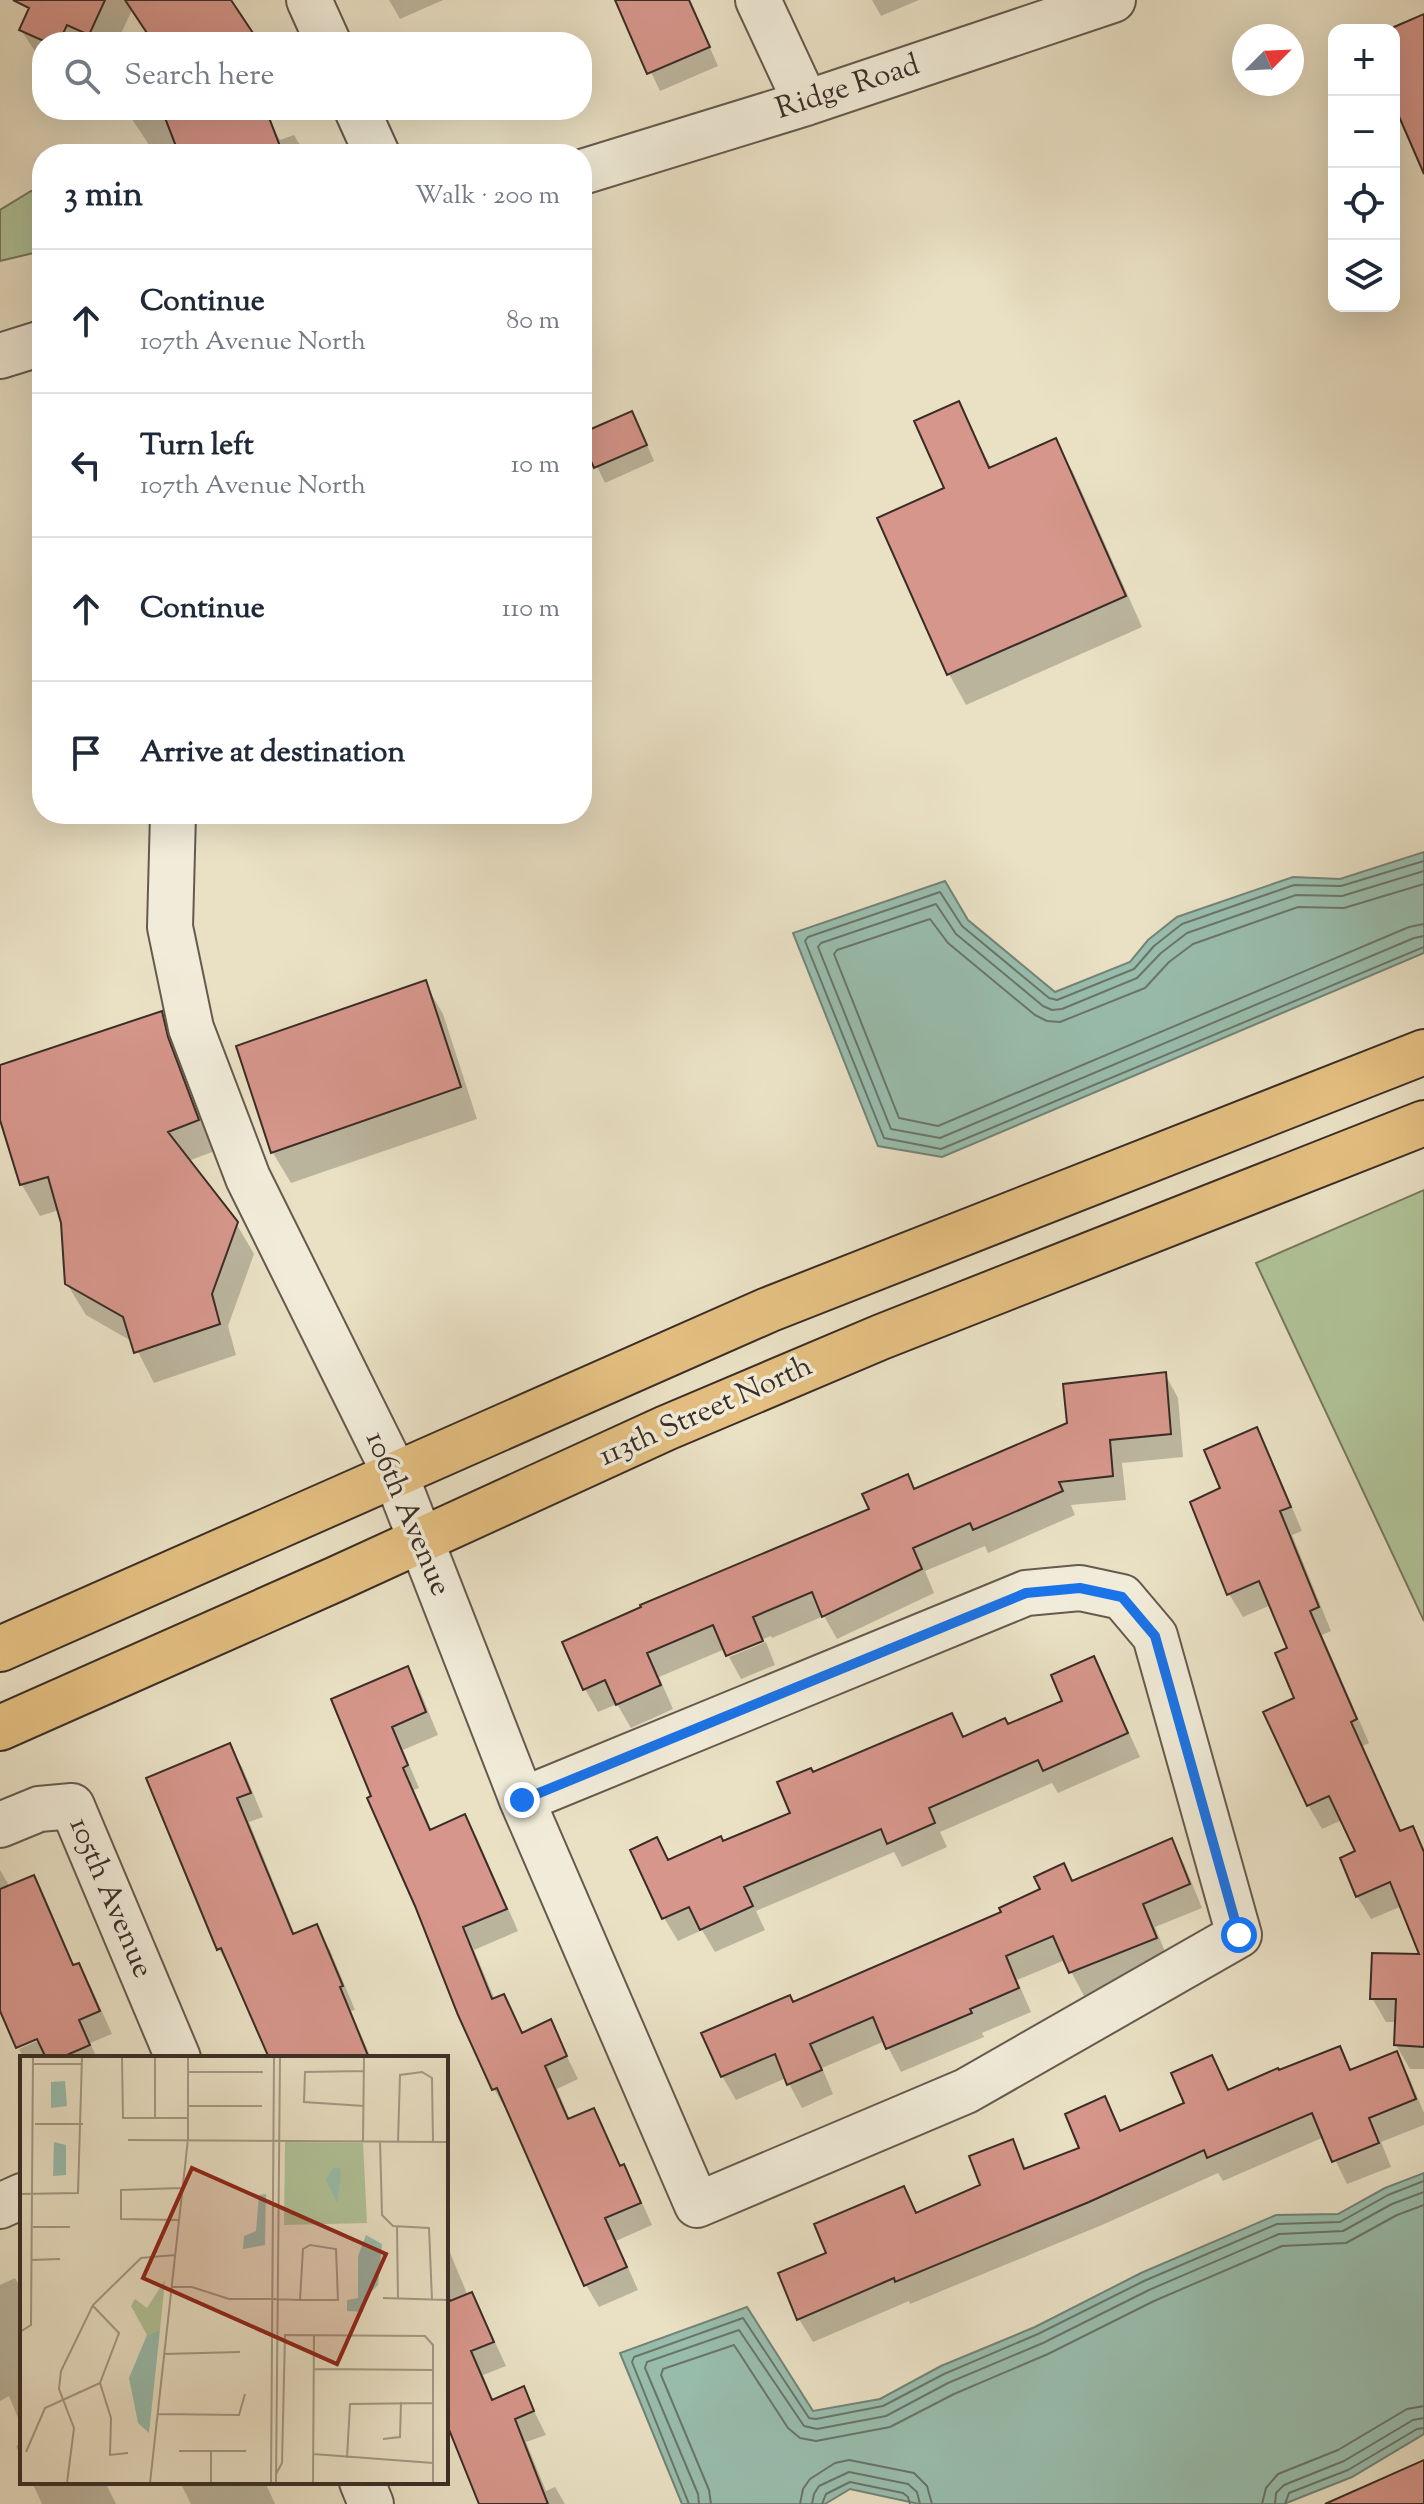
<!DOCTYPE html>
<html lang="en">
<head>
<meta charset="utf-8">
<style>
  body { margin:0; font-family:"Sorts Mill Goudy",serif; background:#f2f2f3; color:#1f2937 }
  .controls { position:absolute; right:24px; top:24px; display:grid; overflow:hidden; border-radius:16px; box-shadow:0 8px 32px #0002 }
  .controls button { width:72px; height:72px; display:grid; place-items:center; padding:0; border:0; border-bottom:2px solid #e0e1e3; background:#fff; color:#1f2937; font:40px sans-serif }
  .compass { position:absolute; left:1232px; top:24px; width:72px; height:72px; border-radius:50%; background:#fff; box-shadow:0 8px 32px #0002; rotate:66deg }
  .stop { position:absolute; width:24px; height:24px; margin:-18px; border:6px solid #1a73e8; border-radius:50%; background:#fff }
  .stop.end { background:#1a73e8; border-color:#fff; box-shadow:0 2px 8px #0008 }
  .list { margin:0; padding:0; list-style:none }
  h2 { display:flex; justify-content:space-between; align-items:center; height:104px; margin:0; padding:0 32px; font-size:34px }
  h2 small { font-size:26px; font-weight:400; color:#747a83 }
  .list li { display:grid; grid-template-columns:52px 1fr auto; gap:24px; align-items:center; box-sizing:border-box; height:144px; padding:0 32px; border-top:2px solid #e0e1e3 }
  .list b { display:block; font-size:30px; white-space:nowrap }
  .list p { margin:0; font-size:26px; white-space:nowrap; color:#747a83 }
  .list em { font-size:26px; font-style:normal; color:#747a83 }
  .icon { flex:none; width:44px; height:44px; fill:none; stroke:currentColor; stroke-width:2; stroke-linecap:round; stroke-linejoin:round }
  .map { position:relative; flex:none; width:1424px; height:2504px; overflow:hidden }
  .search { position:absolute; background:#fff; box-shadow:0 8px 32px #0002; left:32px; top:32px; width:560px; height:88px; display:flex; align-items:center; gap:20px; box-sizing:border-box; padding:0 28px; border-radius:32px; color:#747a83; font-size:30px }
  .panel { position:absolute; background:#fff; box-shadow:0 8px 32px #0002; left:32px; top:144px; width:560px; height:680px; border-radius:32px }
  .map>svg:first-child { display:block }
  .green { fill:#b1c499; stroke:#767860; stroke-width:2 }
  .water { fill:#99beae; stroke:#738478; stroke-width:2 }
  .shadow { fill:#0003 }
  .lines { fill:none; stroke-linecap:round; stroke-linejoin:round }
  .shore { stroke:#6a766a; stroke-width:2 }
  .building { fill:#d6968b; stroke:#3a2d27; stroke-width:2 }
  .minor-casing { stroke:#665a4e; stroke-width:48 }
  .major-casing { stroke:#3a2d27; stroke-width:48 }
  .minor { stroke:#f1ecd9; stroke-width:44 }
  .major { stroke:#e5c082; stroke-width:44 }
  .route { stroke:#1a73e8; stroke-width:10 }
  .labels { text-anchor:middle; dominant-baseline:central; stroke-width:7; stroke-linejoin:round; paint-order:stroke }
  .street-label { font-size:30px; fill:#3a2d27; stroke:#f1ecd9 }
  .inset-road { fill:none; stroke:#a49986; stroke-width:2 }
  .view { fill:#8f2418; fill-opacity:0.15; stroke:#8f2418; stroke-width:4 }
  .inset-edge { fill:none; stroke:#3a2d27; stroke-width:4 }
</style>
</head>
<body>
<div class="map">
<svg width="1424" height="2504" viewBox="0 0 1424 2504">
  <rect width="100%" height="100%" fill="#eae1c5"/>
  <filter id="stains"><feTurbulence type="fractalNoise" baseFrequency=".0025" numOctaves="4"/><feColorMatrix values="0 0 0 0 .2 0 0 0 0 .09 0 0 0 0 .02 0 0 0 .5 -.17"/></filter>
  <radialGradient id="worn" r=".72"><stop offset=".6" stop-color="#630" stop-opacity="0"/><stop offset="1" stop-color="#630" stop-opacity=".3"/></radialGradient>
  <path class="green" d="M31,191L42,195V251L0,261V210Z
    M1424,1190V1621L1256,1263Z"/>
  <path class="water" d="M1424,852V953L942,1157L878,1146L793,933L945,881L968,920L1055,992L1130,962L1148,940L1177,917L1293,877L1340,879Z
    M1424,2173V2434L1352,2477L1284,2504H919L850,2489L825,2504H682L620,2353L747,2307L813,2411L880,2399L941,2366L1035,2327L1141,2273L1276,2215L1338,2214L1385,2188Z"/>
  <path class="shadow" d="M35,0H228L256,42H153L133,8L117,42H42V62L21,30Z
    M389,0H443L400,19Z
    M617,0H689L718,66L660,91Z
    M872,0H919L881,16Z
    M126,110H238L171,154H155Z
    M266,115L280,140L294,135L305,154H192Z
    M958,403L992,469L1055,441L1073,472L1142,627L966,705L949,674L947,489Z
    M640,429L654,461L605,483L582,435Z
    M425,983L443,1014L477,1119L291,1183L273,1153L239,1047Z
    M161,1014L179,1045L215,1151L188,1161L236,1223L254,1254L228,1326L236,1355L154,1383L133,1342L86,1315L67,1284L63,1222L59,1210L40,1216L22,1185L0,1113V1067Z
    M1165,1374L1178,1398L1183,1457L1122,1463L1126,1500L1071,1505L1075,1515L988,1553L985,1546L925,1571L934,1593L837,1639L824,1616L772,1638L771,1636L728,1653L725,1649L659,1677L673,1709L631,1728L617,1704L598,1712L585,1689L564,1643L1069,1424Z
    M1256,1430L1269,1453L1302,1531L1292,1535L1331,1631L1322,1635L1369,1743L1363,1746L1402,1833L1412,1828L1424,1849V1952L1402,1906L1371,1919L1357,1896V1852L1342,1820L1322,1829L1308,1805L1289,1649L1271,1605L1243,1617L1229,1594L1222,1489Z
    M766,1642L775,1665L741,1679L729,1657Z
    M1093,1658L1106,1682L1140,1757L1058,1793L1052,1783L940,1832L947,1847L902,1867L894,1852L756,1911L765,1930L715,1952L702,1930L678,1941L664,1918L669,1862L723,1844L792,1814L813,1774L951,1716L964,1738L1008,1726L1065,1702Z
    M407,1669L420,1691L438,1735L403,1750L419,1788L414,1790L432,1831L464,1816L477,1838L518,1931L474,1950L495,2000L503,1996L523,2034L550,2022L578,2079L557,2089L570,2120L593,2110L621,2168L623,2167L636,2189L652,2225L616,2241L638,2290L599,2307L586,2285L510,2110L507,2111L494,2089L459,2014L373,1797Z
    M230,1746L243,1769L263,1817L249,1822L295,1935L316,1926L330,1950L355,2010L351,2011L371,2058H269L232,1973L219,1949L149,1779Z
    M1171,1840L1184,1864L1202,1908L1155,1927L1169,1962L1084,1996L1065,1960L1017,1980L1031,2012L982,2033L984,2037L901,2072L885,2041L822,2068L833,2094L802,2108L786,2078L736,2100L722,2076L704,2034L793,2004Z
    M0,1870L10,1887L33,1877L46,1900L74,1967L78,1965L91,1987L112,2034L90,2043L97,2058H24L19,2049L47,2037L0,2006Z
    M1424,1956V2069H1410L1396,2045L1397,2022H1386L1372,1998Z
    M1339,2048L1352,2071L1396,2053L1409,2077L1424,2113V2125L1381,2142L1391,2167L1347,2184L1324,2137L1223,2181L1218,2173L1102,2225L910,2304L909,2301L813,2342L799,2319L828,2254L903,2188L918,2214L982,2186L1012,2141L1027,2170L1081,2149L1105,2099L1122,2132L1186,2104L1212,2057L1230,2091Z
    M446,2243L468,2296L471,2294L484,2318L506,2366L483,2375L494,2402L523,2389L546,2435L526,2442L546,2491L555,2487L565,2504H481L446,2414Z
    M15,2278L22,2290V2428L9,2396L0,2401V2285Z
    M22,2443V2459L16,2446Z
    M32,2482H105L116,2504H42Z
    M180,2482H265L275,2504H191Z"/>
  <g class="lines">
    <path class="shore" d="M1424,861L1341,886L1294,885L1182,924L1154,946L1134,969L1057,1000L1049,998L962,926L940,892L808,937L805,941L884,1138L941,1149L1424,947
      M1424,871L1342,896L1296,895L1187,933L1161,953L1137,978L1062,1009L1052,1010L1043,1006L956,934L936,904L821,943L818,947L891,1129L940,1138L1414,938L1424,936
      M1424,884L1344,908L1298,907L1193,944L1169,962L1145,988L1060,1022L1047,1021L1035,1015L948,943L930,919L837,950L834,954L899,1118L938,1126L1409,927L1424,924
      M689,2504L632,2362L634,2357L743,2318L809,2418L816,2419L883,2406L944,2374L1038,2334L1144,2281L1277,2224L1340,2222L1388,2195L1424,2181
      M699,2504L698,2494L645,2368L647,2362L739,2330L804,2426L817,2429L886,2416L948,2383L1043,2343L1149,2290L1279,2234L1343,2231L1392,2204L1424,2192
      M711,2504L709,2490L661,2375L663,2369L734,2345L788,2428L800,2438L816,2441L890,2427L954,2394L1048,2354L1154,2301L1282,2246L1346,2243L1397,2215L1424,2205
      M800,2504L803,2489L810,2479L835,2463L849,2460L914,2473L927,2486L932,2504
      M812,2504L814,2494L819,2486L849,2472L908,2484L917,2492L920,2504
      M822,2504L826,2494L850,2482L903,2493L908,2497L910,2504
      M1262,2504L1266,2488L1278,2474L1338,2450L1407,2409L1424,2406
      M1275,2504L1276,2493L1284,2485L1344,2461L1413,2420L1424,2418
      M1285,2504L1289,2493L1348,2470L1417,2429L1424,2428"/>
  </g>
  <path class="building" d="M13,0H105L89,35L67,25L59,42H46L19,30L29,8Z
    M125,0H231L259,42H153Z
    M615,0H689L710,47L647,74Z
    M1424,14V174L1394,105V27Z
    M162,110H266L283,154H179Z
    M959,401L989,468L1056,438L1126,596L947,675L877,518L944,488L914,421Z
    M632,411L647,445L594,468L582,441V433Z
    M426,980L461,1087L271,1153L236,1046Z
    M162,1011L168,1037L199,1120L168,1132L238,1222L212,1294L220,1324L134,1353L123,1317L65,1284L61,1223L48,1177L20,1185L0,1120V1065Z
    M1166,1372L1171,1434L1110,1440L1113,1476L1059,1482L1063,1491L973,1530L970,1523L913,1548L922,1569L822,1617L812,1592L753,1617L763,1641L726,1656L713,1625L647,1653L661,1685L616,1705L605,1680L583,1690L562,1642L641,1607L640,1605L869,1509L862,1494L908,1474L914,1489L1067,1423L1063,1384Z
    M1257,1427L1291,1507L1280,1511L1319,1607L1310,1611L1357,1719L1351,1722L1400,1831L1413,1826L1424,1852V2047L1394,2045L1396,1999H1370L1372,1953L1419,1954L1390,1882L1356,1897L1340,1858L1355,1851L1329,1796L1307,1806L1263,1712L1294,1698L1275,1653L1287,1648L1259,1581L1227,1595L1190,1502L1220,1488L1204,1450Z
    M1094,1656L1128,1733L1043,1771L1038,1760L929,1808L935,1823L887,1844L881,1829L744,1887L753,1906L700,1930L689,1907L662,1919L630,1850L657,1837L668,1860L721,1836L723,1841L790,1813L777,1782L811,1768L813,1772L952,1713L963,1737L1005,1718L1008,1724L1062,1701L1051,1675Z
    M408,1666L426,1712L392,1727L408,1765L403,1768L430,1830L465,1814L507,1909L463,1927L492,1999L504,1994L522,2033L551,2019L567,2056L545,2066L568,2119L594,2108L620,2166L624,2164L641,2203L605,2218L627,2267L584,2286L497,2088L492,2090L458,2015L415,1906L367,1798L371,1796L331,1699Z
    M230,1743L251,1793L237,1798L293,1934L317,1924L343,1986L340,1987L369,2058H269L221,1948L217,1950L146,1778Z
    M1172,1838L1190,1884L1143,1904L1157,1938L1069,1973L1053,1936L1006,1956L1019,1988L970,2009L972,2013L934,2029L886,2049L873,2017L810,2044L822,2070L787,2085L775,2054L721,2077L701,2033L790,1995L793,2002L1001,1912L999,1908L1040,1889L1034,1877L1064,1863L1072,1881Z
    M34,1875L73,1965L79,1963L100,2011L79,2020L90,2045L60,2058H46L37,2039L16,2048L0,2011V1889Z
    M1340,2046L1350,2070L1397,2051L1416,2099L1369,2118L1379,2143L1332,2162L1312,2113L1207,2158L1204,2150L1089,2202L895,2282L894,2278L797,2320L778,2273L826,2253L814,2224L904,2186L916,2213L980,2185L969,2156L1013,2139L1024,2169L1079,2148L1065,2114L1105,2096L1120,2131L1184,2103L1171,2073L1212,2055L1228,2090L1278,2068L1279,2070Z
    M446,2292L450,2301L472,2292L494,2342L471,2351L492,2400L524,2386L534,2411L515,2419L548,2504H479L446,2422Z
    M1424,2460V2504H1325Z"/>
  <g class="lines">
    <g class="minor-casing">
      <path id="minor" d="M309,0L328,42
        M758,0L806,103
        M357,110L377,154
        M582,172L806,103L1113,0
        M0,356L42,343
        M173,814L170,927L191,1028L248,1178L395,1474L522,1800L697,2205L966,2091L1239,1935L1155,1636L1122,1597L1080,1588L1026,1593L522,1800
        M0,1825L39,1809L72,1806L178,2058
        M0,2206L22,2196
        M362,2482L371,2504"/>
    </g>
    <g class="major-casing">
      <path id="major" d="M0,1649L768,1310L1424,1052
        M0,1728L336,1579L666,1428L881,1337L1424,1123"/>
    </g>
    <use href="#minor" class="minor"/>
    <use href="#major" class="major"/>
  </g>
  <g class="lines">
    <path class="route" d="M522,1800L1026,1593L1080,1588L1122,1597L1155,1636L1239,1935"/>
  </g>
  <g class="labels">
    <g class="street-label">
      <text transform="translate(848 88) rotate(-18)">Ridge Road</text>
      <text transform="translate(706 1412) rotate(-24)">113th Street North</text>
      <text transform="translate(407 1514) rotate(67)">106th Avenue</text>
      <text transform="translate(110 1898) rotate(67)">105th Avenue</text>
    </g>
  </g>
  <g transform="translate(20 2056)">
    <rect width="428" height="428" fill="#eae1c5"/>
    <path d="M265,86L343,87L347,167L264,169ZM145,224L140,274L127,279L111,250L115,243L127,252Z" fill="#b1c499"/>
    <path d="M45,25L47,50L31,52V26ZM34,86L46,89V119L33,120ZM313,112H320L321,119L317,147L306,124ZM246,138L245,189L223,193L224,180L236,175L239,139ZM346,179L362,188L358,229L345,242L343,256L327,255V244L338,242V200ZM140,274L137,302L129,377L118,367L109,322L127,279Z" fill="#99beae"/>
    <path class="inset-road" d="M102,1L103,62H168M135,1V63M13,8H62M343,15L285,16L284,46L344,50M168,16H243M168,50H242M15,68H63M108,84L428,86M343,85L344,1M360,85L362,159L373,170L409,172L412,244M378,86L380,19L402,16L412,22L413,86M0,138L58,137L62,1M159,164L101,163V134L162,132M13,171H50M377,171L378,243M11,204L40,203M151,231H172L209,243H251L280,244H318L316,193L290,189L283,193L280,244M363,242L428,244M73,250L99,277L80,327L91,362L90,399L108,397M0,276L11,269L13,1M144,298L220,296M294,313L414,314M138,358L219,359L225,338M363,383L380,381L381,346M159,395H226M6,396L25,352L80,327M293,398L413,407M327,402L330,348L413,347M256,418L262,407L265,279L405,280L413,289V427M47,427L54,372L39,333L41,315L73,249L121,202L155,199M130,427L168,83V1M191,427V396M251,427L254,1M256,427L260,1M293,427L294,279"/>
    <path class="view" d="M172,112L366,198L317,308L123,222Z"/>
    <rect width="428" height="428" class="inset-edge"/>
  </g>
  <rect width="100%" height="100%" filter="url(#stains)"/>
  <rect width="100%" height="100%" fill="url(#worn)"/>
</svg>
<div class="controls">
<button>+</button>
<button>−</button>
<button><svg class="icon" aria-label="locate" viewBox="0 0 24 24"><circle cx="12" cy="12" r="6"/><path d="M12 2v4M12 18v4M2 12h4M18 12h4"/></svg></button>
<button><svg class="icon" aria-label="layers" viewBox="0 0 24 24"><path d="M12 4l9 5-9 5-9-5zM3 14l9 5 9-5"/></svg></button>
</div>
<svg class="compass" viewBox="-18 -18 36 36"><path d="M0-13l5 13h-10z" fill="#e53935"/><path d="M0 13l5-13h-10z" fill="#747a83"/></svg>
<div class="stop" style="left:1239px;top:1935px"></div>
<div class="stop end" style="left:522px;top:1800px"></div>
<div class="search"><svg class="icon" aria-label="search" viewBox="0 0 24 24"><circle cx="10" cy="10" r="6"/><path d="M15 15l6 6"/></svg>Search here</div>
<section class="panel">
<h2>3 min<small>Walk · 200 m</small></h2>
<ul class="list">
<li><svg class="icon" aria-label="ahead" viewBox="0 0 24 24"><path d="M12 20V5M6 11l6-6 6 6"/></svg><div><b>Continue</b><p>107th Avenue North</p></div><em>80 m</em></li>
<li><svg class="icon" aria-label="left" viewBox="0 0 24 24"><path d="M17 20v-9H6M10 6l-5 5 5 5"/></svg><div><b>Turn left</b><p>107th Avenue North</p></div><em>10 m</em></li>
<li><svg class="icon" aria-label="ahead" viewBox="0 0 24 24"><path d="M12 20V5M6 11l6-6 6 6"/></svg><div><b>Continue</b></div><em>110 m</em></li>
<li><svg class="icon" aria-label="arrive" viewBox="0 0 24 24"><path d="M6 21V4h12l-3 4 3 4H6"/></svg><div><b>Arrive at destination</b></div></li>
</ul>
</section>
</div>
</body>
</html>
